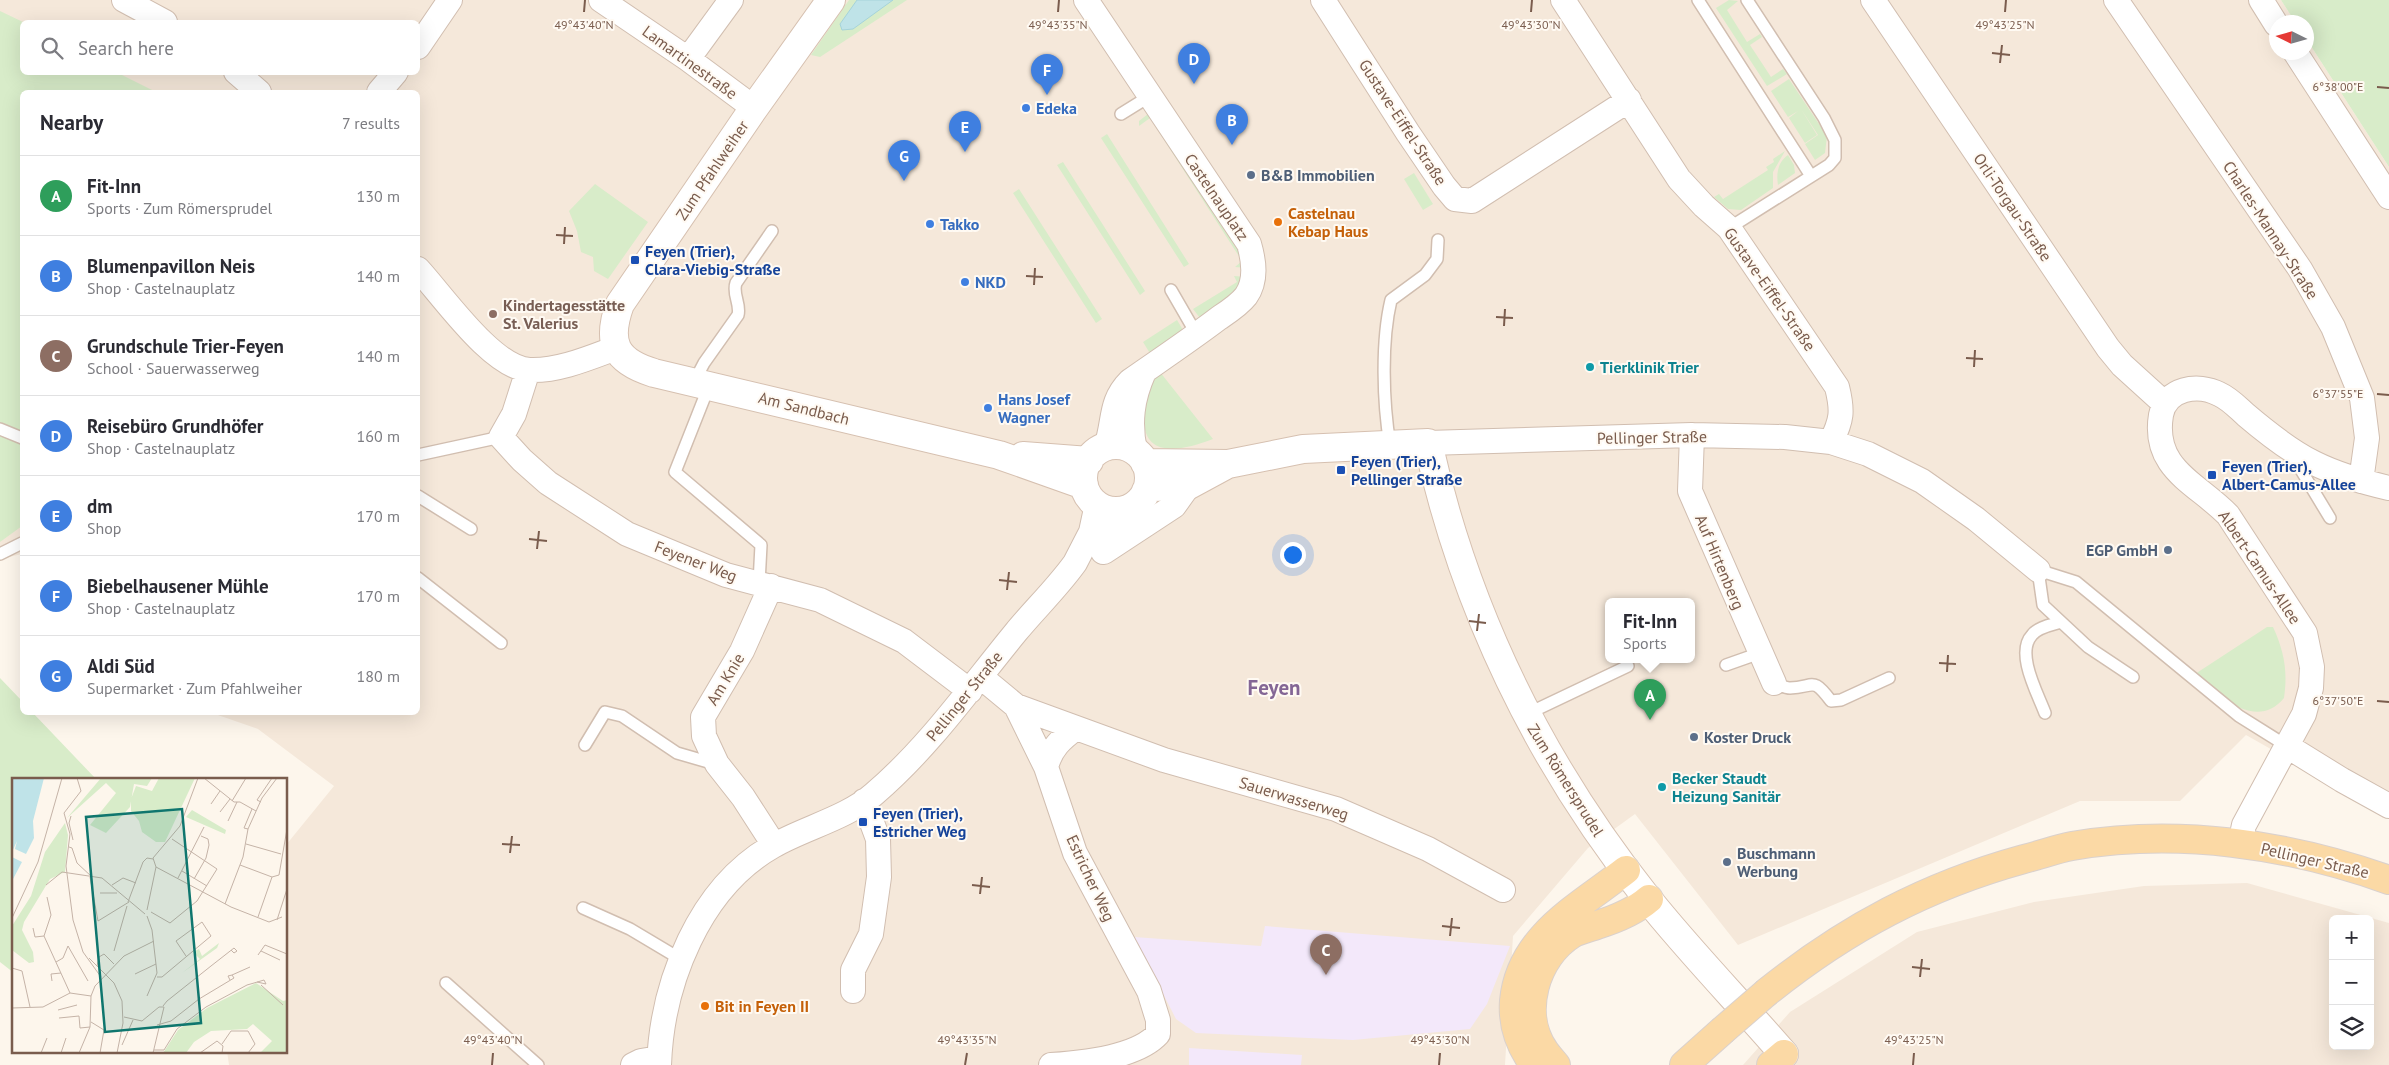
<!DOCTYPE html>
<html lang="en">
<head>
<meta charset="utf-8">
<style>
  body { margin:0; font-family:"PT Sans",sans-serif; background:#f2f2f3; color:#2b2b33 }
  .controls { position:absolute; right:15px; bottom:15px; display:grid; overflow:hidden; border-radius:8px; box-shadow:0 5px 20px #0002 }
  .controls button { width:45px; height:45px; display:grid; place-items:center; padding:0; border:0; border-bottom:1px solid #e1e1e2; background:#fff; color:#2b2b33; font:25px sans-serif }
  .compass { position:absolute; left:2269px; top:15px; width:45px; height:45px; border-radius:50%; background:#fff; box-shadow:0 5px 20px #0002; rotate:275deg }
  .you { position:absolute; left:1292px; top:554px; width:18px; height:18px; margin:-12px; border:4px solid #fff; border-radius:50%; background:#1a73e8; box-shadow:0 0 0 8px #1a73e833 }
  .badge { display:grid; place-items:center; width:32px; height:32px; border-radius:50%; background:#2563eb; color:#fff; font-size:16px; font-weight:700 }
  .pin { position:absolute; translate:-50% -41px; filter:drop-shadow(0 1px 2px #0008) }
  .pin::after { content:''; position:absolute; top:26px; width:18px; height:15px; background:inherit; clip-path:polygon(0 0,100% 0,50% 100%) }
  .popup { position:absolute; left:1605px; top:598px; width:90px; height:65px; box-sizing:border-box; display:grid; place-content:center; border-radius:8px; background:#fff; filter:drop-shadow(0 1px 4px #0005); font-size:16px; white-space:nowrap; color:#7c7c81 }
  .popup b { font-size:19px; color:#2b2b33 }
  .popup::after { content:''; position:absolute; left:50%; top:100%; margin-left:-10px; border:10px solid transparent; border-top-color:#fff }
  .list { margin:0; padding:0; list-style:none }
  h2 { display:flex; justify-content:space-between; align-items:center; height:65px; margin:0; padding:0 20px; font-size:21px }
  h2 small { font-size:16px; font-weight:400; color:#7c7c81 }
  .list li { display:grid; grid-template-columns:32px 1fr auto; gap:15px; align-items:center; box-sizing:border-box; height:80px; padding:0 20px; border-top:1px solid #e1e1e2 }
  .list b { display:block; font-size:19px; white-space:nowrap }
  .list p { margin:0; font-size:16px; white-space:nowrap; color:#7c7c81 }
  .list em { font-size:16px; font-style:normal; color:#7c7c81 }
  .icon { flex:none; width:28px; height:28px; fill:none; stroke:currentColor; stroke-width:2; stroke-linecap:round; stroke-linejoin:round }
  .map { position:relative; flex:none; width:2389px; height:1065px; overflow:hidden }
  .search { position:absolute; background:#fff; box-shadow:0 5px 20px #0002; left:20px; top:20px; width:400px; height:55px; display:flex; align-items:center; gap:12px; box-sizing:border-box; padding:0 18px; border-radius:8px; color:#7c7c81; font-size:19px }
  .panel { position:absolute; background:#fff; box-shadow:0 5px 20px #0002; left:20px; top:90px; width:400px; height:625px; border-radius:8px }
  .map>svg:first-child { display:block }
  .residential { fill:#f5e8da; fill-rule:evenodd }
  .education { fill:#f3e8fa }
  .green { fill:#d8ecc9 }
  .water { fill:#bfe3e8; stroke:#a5d3da }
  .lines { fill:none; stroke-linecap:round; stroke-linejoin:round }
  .lane-casing { stroke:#d1beb0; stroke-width:14 }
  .street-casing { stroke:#d1beb0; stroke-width:26 }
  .secondary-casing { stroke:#d6c0b0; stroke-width:30 }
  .primary-casing { stroke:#dad1cd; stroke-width:30 }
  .lane { stroke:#fff; stroke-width:11 }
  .street { stroke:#fff; stroke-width:24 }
  .secondary { stroke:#fff; stroke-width:28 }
  .primary { stroke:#fbd9a5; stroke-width:28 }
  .primary-bridge-casing { stroke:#dad1cd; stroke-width:30; stroke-linecap:butt }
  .primary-bridge { stroke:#fbd9a5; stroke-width:28 }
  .ticks { fill:none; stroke:#7a5c4d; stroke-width:2 }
  .shop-dot { fill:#3f7fe0; stroke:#fffaf3; stroke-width:2 }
  .service-dot { fill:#5c6f8a; stroke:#fffaf3; stroke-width:2 }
  .food-dot { fill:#e8710a; stroke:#fffaf3; stroke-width:2 }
  .transit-dot { fill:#1a4fb4; stroke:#fffaf3; stroke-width:2 }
  .education-dot { fill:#8d6e63; stroke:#fffaf3; stroke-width:2 }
  .culture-dot { fill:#0f9aa8; stroke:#fffaf3; stroke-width:2 }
  .labels { text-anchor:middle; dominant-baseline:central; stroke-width:4; stroke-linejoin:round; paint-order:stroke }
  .street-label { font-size:16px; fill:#7a5c4d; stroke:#fffaf3 }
  .shop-label { font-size:16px; font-weight:bold; fill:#366cbe; stroke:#fffaf3; text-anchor:start }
  .service-label { font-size:16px; font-weight:bold; fill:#4e5e75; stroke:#fffaf3; text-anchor:start }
  .food-label { font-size:16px; font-weight:bold; fill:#c56008; stroke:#fffaf3; text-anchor:start }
  .transit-label { font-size:16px; font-weight:bold; fill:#164399; stroke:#fffaf3; text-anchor:start }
  .education-label { font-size:16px; font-weight:bold; fill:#785e54; stroke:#fffaf3; text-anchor:start }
  .culture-label { font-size:16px; font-weight:bold; fill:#0d838f; stroke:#fffaf3; text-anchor:start }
  .district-label { font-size:21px; font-weight:bold; fill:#846695; stroke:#fffaf3 }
  .inset-road { fill:none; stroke:#c5b3a7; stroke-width:1 }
  .view { fill:#0f766e; fill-opacity:0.15; stroke:#0f766e; stroke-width:2.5 }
  .inset-edge { fill:none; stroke:#7a5c4d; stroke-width:2.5 }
  .ticks-label { font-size:12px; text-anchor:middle; fill:#7a5c4d; stroke:#fffaf3; stroke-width:4; stroke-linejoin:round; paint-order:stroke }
</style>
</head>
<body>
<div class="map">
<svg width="2389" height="1065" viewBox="0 0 2389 1065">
  <rect width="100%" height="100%" fill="#fdf6ec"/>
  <path class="residential" d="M0,0H2281L2295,22H2276V52H2306L2307,40L2389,167V816L2246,735L2180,801H2080L1738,945L1635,814L1588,848L1513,936L1505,1065H229L227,1051H286V845L334,786L258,729L212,713L418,712V92H22V554L0,559ZM22,22H418V72H22ZM1609,601H1691V659H1609Z
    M2247,883L2389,923V1065H1743L1790,1012L1917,932L2034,902L2144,886ZM2333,919H2370V1046H2333Z"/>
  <path class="education" d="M1265,926L1510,946L1487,1004L1470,1029L1353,1040L1196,1033L1176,1019L1134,937L1261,946Z
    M1189,1048L1302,1055L1301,1065H1189Z"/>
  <path class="green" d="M849,0H907L820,57L811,55Z
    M1729,0L1738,1L1727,10L1747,42L1760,34L1762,37L1750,45L1771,77L1783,69L1787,74L1767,86L1716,8Z
    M2281,0H2389V167L2307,40L2306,22H2295Z
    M0,11L23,22L22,72L118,73L156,92H22V526L0,542Z
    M1789,79L1827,136L1825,153L1815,160L1805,144L1818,135L1801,109L1817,135L1805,143L1789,118L1798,111L1788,117L1771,91Z
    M1148,114L1156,116L1248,260C1251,284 1242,296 1222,309C1214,313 1209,318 1200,318L1193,309L1237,282L1234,276L1246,277L1247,268L1235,267L1242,261L1150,118L1139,126V121Z
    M1107,134L1189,264L1184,267L1101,138Z
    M1785,151L1773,172V188L1741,210L1728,209L1714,197L1719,194L1723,199L1768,170L1766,167L1774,162L1773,159Z
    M1788,155L1794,165L1795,173L1778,185C1776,173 1778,162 1788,155Z
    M1063,162L1145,291L1140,295L1057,165Z
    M1414,173L1433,204L1423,210L1404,179Z
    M595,184L648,222L608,279L594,271L593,257L581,252L577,231L569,211Z
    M1019,189L1102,319L1096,323L1013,193Z
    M1177,320L1183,330L1151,355L1143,342Z
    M1160,372L1213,439C1177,453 1137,459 1145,407C1147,393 1148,382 1160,372Z
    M2267,627H2273C2284,651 2288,671 2284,698C2256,732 2218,694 2192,676Z
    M0,678L22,701V712L33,713L96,779H14V973L0,962Z"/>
  <path class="water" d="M857,0H893L853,29L842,30L840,24Z"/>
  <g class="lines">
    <g class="lane-casing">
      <path id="lane" d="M1698,0L1811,176
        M1121,114L1150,96
        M1729,228L1829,165L1835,158V140L1824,118L1747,0
        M1171,290L1197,335
        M694,382L704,363L738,315C741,304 732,294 736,283L772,231
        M709,386L675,472L761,545L759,583
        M0,429L22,438
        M1390,445C1383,403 1381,342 1391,300L1425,275L1437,259L1438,240
        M418,455L501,437
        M2299,455L2301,470L2330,518
        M418,496L471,529
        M0,554L22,543
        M418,578L501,643
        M1726,665L1760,653
        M2133,677L2088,647L2043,605L2038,570L2076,582L2239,716L2287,746
        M1774,683C1779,685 1785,688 1790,688C1815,687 1812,676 1831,701L1841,700L1889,678
        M2045,713C2038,694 2015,653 2032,635C2038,627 2051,625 2061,622
        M1527,714L1628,666
        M585,745L605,712L622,716L677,753L715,764
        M583,908L630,929L682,960
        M446,983L538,1065"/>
    </g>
    <g class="street-casing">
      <path id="street" d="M124,0L165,22
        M601,0L688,59L754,108
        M1086,0L1249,244C1254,261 1257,280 1246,296C1239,305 1228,312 1219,318C1190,340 1160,360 1130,381C1109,402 1115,421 1106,447
        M1323,0L1408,133L1444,186L1455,199L1472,201L1629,100
        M1563,0L1679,179L1704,206L1729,228L1837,387C1843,411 1842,420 1831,442
        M1873,0L2108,348L2122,365L2165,404
        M2116,0L2300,269L2333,327L2362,398L2367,438L2361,481
        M2261,0L2276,24
        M418,47L450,0
        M2295,52L2389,197
        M688,59L731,0
        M236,72L259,92
        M379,92L396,72
        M418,269C443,296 493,369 530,370C559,371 589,358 616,348
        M528,370L514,414L501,437L522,460L548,483L627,534L726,575L820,600L904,641L970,691
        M1692,435L1690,491L1774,683
        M1428,443L1692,435L1785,437L1831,442L1868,454L1922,481L1976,519L2038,570
        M1135,451C1129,422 1132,399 1144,372
        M1103,552L1123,510
        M1104,552L1174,506L1189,485
        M771,586L742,651L703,717L704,736L717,764L743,797L774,845
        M981,677L1016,706L1046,767L1075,853L1149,991L1158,1020V1034C1137,1057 1082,1063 1051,1065
        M1016,706L1164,760L1336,809L1428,849L1503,890
        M2287,746L2342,780L2389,806
        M1046,767C1051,748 1061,739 1076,728
        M2240,844L2244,825L2304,714L2311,688L2312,667L2305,633L2228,515C2197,483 2152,469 2161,415C2166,388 2198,383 2219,394C2230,399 2237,407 2246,415C2266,432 2290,451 2314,463C2338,475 2363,482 2389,488
        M853,991V970L871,934L879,877L878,839L864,801
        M633,1065L641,1061L659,1058
        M659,1065C662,983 699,888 773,846C804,828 847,818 874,794C929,747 970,688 1016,632C1035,609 1057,588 1075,563L1091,532L1097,504"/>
    </g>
    <g class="secondary-casing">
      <path id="secondary" d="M831,0L754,108L620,304C606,343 615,361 654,373L999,455L1084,485
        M1083 478a33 33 0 1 1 66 0a33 33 0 1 1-66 0Z
        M1023,456L1089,461
        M1145,463L1228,464L1303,449L1428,443C1466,613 1539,762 1647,898C1690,952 1739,1002 1784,1054
        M1146,491L1154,487L1189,485L1226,465"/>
    </g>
    <g class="primary-casing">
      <path id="primary" d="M1767,992C1847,928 1926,886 2024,859C2040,855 2056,849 2072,846C2178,828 2288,844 2389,880
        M1534,1065C1520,1046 1512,1026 1514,1001C1520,936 1579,907 1626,870
        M1556,1065C1552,1060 1547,1055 1544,1050C1519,1013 1535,957 1572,934C1579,930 1589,928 1597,925C1616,919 1634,912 1649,899
        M1684,1065L1722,1031
        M1771,1065L1784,1054"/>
    </g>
    <use href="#lane" class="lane"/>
    <use href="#street" class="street"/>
    <use href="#secondary" class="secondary"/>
    <use href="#primary" class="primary"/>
    <g class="primary-bridge-casing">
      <path id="primary-bridge" d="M1722,1031L1767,992"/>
    </g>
    <use href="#primary-bridge" class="primary-bridge"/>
  </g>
  <path class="ticks" d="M584,12L585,0M1058,12L1059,0M1531,12L1532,0M2005,12L2006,0M1992,53L2010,55M2000,63L2002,45M2377,87L2389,88M556,235L573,236M564,244L565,227M1026,276L1043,277M1034,285L1035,268M1496,317L1513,318M1504,326L1505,309M1966,358L1983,359M1974,367L1975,350M2377,394L2389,395M529,539L547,541M537,549L539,531M999,580L1017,582M1007,590L1009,572M1469,621L1486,623M1477,631L1479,614M1939,663L1956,664M1947,672L1948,655M2377,701L2389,702M502,844L520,845M510,853L512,836M972,885L990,887M980,894L982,877M1442,926L1460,928M1450,936L1452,918M1912,967L1930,969M1920,977L1922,959M492,1065L493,1053M965,1065L967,1053M1439,1065L1440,1053M1913,1065L1914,1053"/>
  <g class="shop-dot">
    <circle cx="1026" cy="108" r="5"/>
    <circle cx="930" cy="224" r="5"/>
    <circle cx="965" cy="282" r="5"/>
    <circle cx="988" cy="408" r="5"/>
  </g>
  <g class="service-dot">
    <circle cx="1251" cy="175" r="5"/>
    <circle cx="2168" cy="550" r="5"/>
    <circle cx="1694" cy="737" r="5"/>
    <circle cx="1727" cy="862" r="5"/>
  </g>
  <g class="food-dot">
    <circle cx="1278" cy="222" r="5"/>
    <circle cx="705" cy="1006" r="5"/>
  </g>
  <g class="transit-dot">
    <rect x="630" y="255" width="10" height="10" rx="2.5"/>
    <rect x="1336" y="465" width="10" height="10" rx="2.5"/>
    <rect x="2207" y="470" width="10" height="10" rx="2.5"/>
    <rect x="858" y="817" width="10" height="10" rx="2.5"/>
  </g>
  <circle class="education-dot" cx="493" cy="314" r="5"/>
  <g class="culture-dot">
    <circle cx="1590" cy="367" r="5"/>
    <circle cx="1662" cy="787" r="5"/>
  </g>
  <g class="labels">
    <g class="street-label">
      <text transform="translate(690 62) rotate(36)">Lamartinestraße</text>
      <text transform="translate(1403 122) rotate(57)">Gustave-Eiffel-Straße</text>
      <text transform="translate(712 170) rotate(-56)">Zum Pfahlweiher</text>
      <text transform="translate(1217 197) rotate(56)">Castelnauplatz</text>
      <text transform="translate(2013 207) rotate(56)">Orli-Torgau-Straße</text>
      <text transform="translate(2271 230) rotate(57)">Charles-Mannay-Straße</text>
      <text transform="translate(1770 289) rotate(55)">Gustave-Eiffel-Straße</text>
      <text transform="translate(804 408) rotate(14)">Am Sandbach</text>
      <text transform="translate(1652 437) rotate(-1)">Pellinger Straße</text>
      <text transform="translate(696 561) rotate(21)">Feyener Weg</text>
      <text transform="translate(1720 562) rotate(67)">Auf Hirtenberg</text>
      <text transform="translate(2260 567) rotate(56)">Albert-Camus-Allee</text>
      <text transform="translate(725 679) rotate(-59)">Am Knie</text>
      <text transform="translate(964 696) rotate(-51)">Pellinger Straße</text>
      <text transform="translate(1566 780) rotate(58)">Zum Römersprudel</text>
      <text transform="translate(1294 798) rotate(17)">Sauerwasserweg</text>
      <text transform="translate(2315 860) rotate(13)">Pellinger Straße</text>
      <text transform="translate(1091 878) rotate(65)">Estricher Weg</text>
    </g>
    <g class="shop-label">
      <text x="1036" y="108">Edeka</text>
      <text x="940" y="224">Takko</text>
      <text x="975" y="282">NKD</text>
      <text x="998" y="399">Hans Josef<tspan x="998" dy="18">Wagner</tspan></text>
    </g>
    <g class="service-label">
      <text x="1261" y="175">B&amp;B Immobilien</text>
      <text x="2158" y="550" text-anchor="end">EGP GmbH</text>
      <text x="1704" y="737">Koster Druck</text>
      <text x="1737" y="853">Buschmann<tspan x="1737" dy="18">Werbung</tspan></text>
    </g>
    <g class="food-label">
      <text x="1288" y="213">Castelnau<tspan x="1288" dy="18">Kebap Haus</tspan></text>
      <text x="715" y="1006">Bit in Feyen II</text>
    </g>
    <g class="transit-label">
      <text x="645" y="251">Feyen (Trier),<tspan x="645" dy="18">Clara-Viebig-Straße</tspan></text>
      <text x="1351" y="461">Feyen (Trier),<tspan x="1351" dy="18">Pellinger Straße</tspan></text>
      <text x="2222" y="466">Feyen (Trier),<tspan x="2222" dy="18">Albert-Camus-Allee</tspan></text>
      <text x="873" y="813">Feyen (Trier),<tspan x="873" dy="18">Estricher Weg</tspan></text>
    </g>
    <g class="education-label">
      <text x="503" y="305">Kindertagesstätte<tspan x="503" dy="18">St. Valerius</tspan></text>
    </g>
    <g class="culture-label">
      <text x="1600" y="367">Tierklinik Trier</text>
      <text x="1672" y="778">Becker Staudt<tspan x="1672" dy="18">Heizung Sanitär</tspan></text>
    </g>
    <g class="district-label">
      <text x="1274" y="687">Feyen</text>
    </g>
  </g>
  <g transform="translate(12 778)">
    <rect width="275" height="275" fill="#fdf6ec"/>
    <path d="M89,0H140L135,8L122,6L118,29L94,55L78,47L104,15L94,5L55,40ZM147,0H183L153,64H144L130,54L127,43L119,33V21L124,8L140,13ZM180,32L214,52L213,56L174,39ZM53,45L56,57L53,94L38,101L12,144L10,152L21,174L22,184L17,185L0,172V148L19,118L33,74ZM207,165L205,170L170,195L188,181L181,174L187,171L190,178ZM244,205L271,223L275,222V275H248L260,263L241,246L235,251L199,253L182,264L174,275H151L166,252L195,230Z" fill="#d8ecc9"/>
    <path d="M0,0H32L21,43L22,60L14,76L3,71L5,63L0,74ZM0,79L10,84L0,103Z" fill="#bfe3e8"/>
    <path class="inset-road" d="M65,0L69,13L52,35L58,56L54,88L61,142L71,174L89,199M192,0L222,24H228L244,33M220,23L234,0M249,24L245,22L260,0M199,26L208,13M208,34L218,21M59,38L57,45L61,62M216,43L225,24M236,51L232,50L240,31M234,66L269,76M57,69L60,70L65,85L80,99M228,87L260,99M144,89L219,129L257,144L270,139M144,89L141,80L168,48L186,0M170,93L195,108M78,99L86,143L117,124M166,100L192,49M182,101L194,80L197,67L196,61L189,58M34,107L50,94L90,100L133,136M100,107L111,100L124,105M88,115H105M35,119L39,137L32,158L58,215M116,124L131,84L135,80L141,81M213,126L231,79L236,51L250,20L265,0M135,132L144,89M139,134L158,145L185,123L205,91L160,61M246,139L260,99L267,97L275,51M0,140L26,84L50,0M265,142L275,111M21,150L23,159L32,158M102,173L115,128M249,173L268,182M246,177L253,167L275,176M77,180L102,205L110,223L111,245L105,275M44,184L51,180L56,168L76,203M85,188L87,179L92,176L102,186M0,190L10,193L18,229M123,196L144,186M220,197L238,189M145,199H150L199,158L190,144L164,163L174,178M40,203L39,196L49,195M249,207L271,227M135,218L145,195L140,152L135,138M151,228L155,223L199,188L222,170L225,173L222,175L219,172M0,230L31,229L58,215L79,218M46,232L65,227M112,239L130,243L147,229H152L141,275M47,240L67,238L68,250L78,249M79,244L92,252L88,275M145,247L159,243L187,221L222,200L220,197L216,198L218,202M210,266L219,253H236L243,266L236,275M110,267L121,242M142,272H152L165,251L194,229L235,207L242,205L252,202L254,206L245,204M29,275L35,260M49,275L54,260M67,275L78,249L79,218L83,208L112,178L142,163M188,275L205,263L211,268L210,275"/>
    <path class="view" d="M170,31L189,245L93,254L74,39Z"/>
    <rect width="275" height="275" class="inset-edge"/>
  </g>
  <g class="ticks-label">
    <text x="584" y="29">49°43'40"N</text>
    <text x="1058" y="29">49°43'35"N</text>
    <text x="1531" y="29">49°43'30"N</text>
    <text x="2005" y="29">49°43'25"N</text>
    <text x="2338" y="91">6°38'00"E</text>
    <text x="2338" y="398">6°37'55"E</text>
    <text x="2338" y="705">6°37'50"E</text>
    <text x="493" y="1044">49°43'40"N</text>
    <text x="967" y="1044">49°43'35"N</text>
    <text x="1440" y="1044">49°43'30"N</text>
    <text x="1914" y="1044">49°43'25"N</text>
  </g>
</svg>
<div class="controls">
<button>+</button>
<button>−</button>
<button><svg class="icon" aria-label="layers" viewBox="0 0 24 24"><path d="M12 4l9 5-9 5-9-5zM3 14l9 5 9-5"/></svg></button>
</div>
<svg class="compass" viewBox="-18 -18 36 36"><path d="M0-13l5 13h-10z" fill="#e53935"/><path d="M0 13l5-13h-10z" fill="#7c7c81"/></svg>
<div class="you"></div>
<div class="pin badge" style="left:1650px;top:720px;background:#2e9e5b">A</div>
<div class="popup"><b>Fit-Inn</b>Sports</div>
<div class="pin badge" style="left:1232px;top:145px;background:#3f7fe0">B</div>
<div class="pin badge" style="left:1326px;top:975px;background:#8d6e63">C</div>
<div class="pin badge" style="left:1194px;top:84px;background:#3f7fe0">D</div>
<div class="pin badge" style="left:965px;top:152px;background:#3f7fe0">E</div>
<div class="pin badge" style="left:1047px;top:95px;background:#3f7fe0">F</div>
<div class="pin badge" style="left:904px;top:181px;background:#3f7fe0">G</div>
<div class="search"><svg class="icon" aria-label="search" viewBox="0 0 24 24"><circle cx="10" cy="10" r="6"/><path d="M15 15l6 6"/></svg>Search here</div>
<section class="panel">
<h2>Nearby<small>7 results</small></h2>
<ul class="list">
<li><span class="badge" style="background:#2e9e5b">A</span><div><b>Fit-Inn</b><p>Sports · Zum Römersprudel</p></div><em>130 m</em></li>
<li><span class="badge" style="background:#3f7fe0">B</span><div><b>Blumenpavillon Neis</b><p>Shop · Castelnauplatz</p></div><em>140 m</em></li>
<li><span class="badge" style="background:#8d6e63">C</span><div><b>Grundschule Trier-Feyen</b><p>School · Sauerwasserweg</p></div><em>140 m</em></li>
<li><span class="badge" style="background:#3f7fe0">D</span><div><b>Reisebüro Grundhöfer</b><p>Shop · Castelnauplatz</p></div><em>160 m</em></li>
<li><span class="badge" style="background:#3f7fe0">E</span><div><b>dm</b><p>Shop</p></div><em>170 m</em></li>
<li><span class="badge" style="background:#3f7fe0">F</span><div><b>Biebelhausener Mühle</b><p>Shop · Castelnauplatz</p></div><em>170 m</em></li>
<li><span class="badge" style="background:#3f7fe0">G</span><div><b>Aldi Süd</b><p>Supermarket · Zum Pfahlweiher</p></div><em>180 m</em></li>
</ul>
</section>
</div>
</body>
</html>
